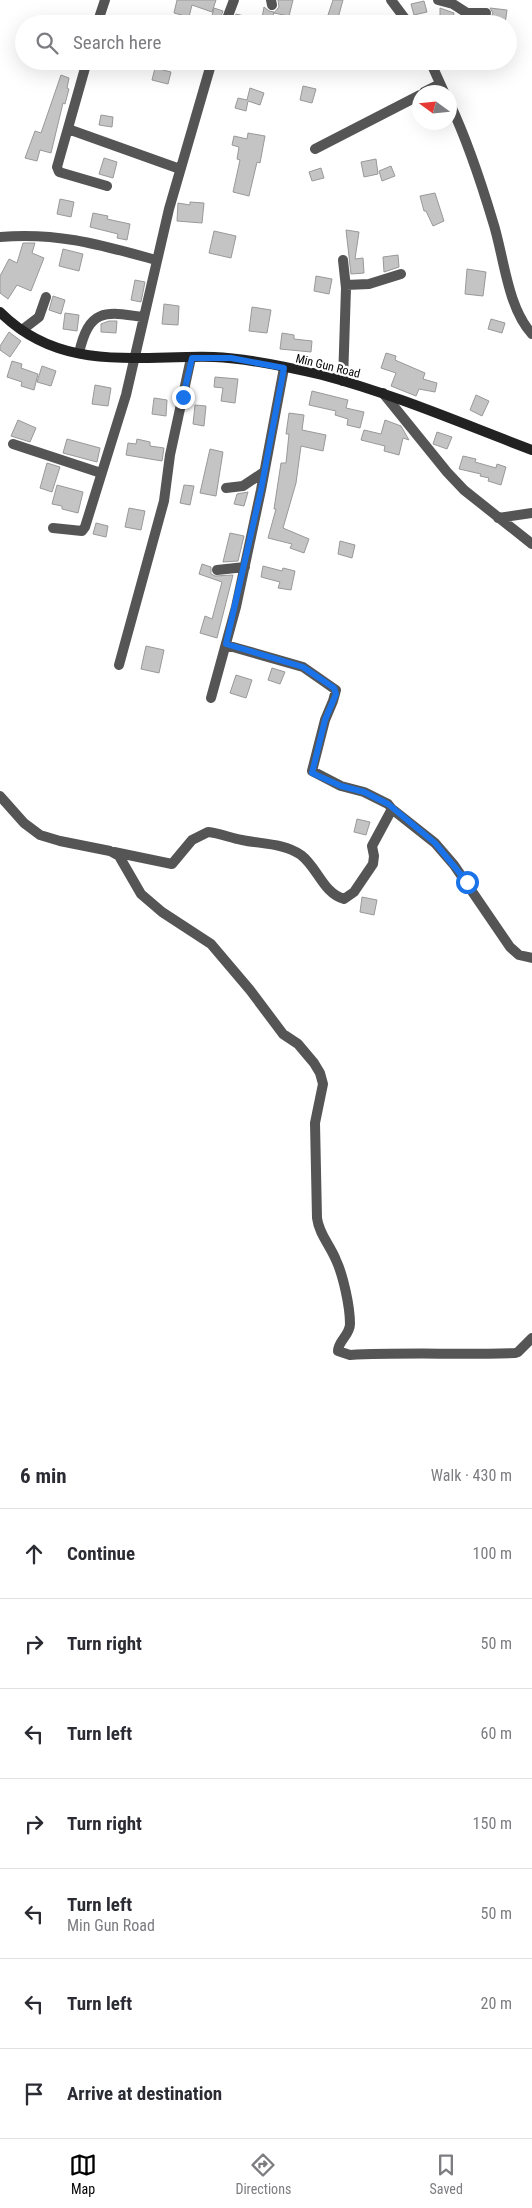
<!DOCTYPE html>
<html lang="en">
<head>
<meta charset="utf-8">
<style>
  body { margin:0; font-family:"Roboto Condensed",sans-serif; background:#f7f7f7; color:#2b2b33 }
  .compass { position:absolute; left:412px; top:85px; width:45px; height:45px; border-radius:50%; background:#fff; box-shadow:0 5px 20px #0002; rotate:285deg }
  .stop { position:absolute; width:15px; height:15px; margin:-11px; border:4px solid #1a73e8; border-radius:50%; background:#fff }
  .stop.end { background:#1a73e8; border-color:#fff; box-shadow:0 1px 5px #0008 }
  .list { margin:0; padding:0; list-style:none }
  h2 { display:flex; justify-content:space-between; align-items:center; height:65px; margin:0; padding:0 20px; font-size:21px }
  h2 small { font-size:16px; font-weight:400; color:#7c7c81 }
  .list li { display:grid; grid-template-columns:32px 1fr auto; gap:15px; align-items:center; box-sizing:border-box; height:90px; padding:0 20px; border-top:1px solid #e1e1e2 }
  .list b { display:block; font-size:19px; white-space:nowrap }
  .list p { margin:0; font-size:16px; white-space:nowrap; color:#7c7c81 }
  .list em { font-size:16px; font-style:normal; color:#7c7c81 }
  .icon { flex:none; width:28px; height:28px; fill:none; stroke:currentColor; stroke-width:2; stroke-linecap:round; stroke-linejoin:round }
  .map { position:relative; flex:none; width:532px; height:1443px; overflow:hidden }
  .search { position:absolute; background:#fff; box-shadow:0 5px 20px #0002; left:15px; right:15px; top:15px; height:55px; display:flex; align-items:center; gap:12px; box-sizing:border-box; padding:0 18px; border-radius:28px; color:#7c7c81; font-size:19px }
  .sheet { height:695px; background:#fff }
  nav { display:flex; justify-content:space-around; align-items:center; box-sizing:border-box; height:70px; border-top:1px solid #e1e1e2; background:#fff; font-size:14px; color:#7c7c81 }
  nav a { display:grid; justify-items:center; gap:2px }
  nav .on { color:#000 }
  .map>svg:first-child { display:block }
  .building { fill:#c4c4c4; stroke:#999 }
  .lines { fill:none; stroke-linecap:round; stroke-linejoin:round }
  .street { stroke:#555; stroke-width:10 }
  .secondary { stroke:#222; stroke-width:10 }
  .route { stroke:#1a73e8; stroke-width:6 }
  .labels { text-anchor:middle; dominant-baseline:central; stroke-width:4.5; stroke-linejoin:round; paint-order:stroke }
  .street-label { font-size:12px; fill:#000; stroke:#fff }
</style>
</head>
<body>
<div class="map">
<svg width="532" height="1443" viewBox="0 0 532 1443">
  <rect width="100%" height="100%" fill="#fff"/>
  <path class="building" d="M177,0H216L212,12L192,5L189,17L174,13Z
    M278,0H293L289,16L274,13L279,7Z
    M333,0H343L338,18L328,15Z
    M424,1L427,12L414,15L411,4Z
    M264,7L269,11L274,12L272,20L262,18Z
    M214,8L223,11L219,21L211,19Z
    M440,8L454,13L453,19L440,18Z
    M490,8L507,10L505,24H486V20L490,19L493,13Z
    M236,14L261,20L260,24H232Z
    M155,68L171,72L168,84L152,80Z
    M61,75L69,78L67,88L69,89L65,104L63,103L51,153L40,150L37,161L25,158L35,131L41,133Z
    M303,86L316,89L312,103L300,100Z
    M250,88L264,93L260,105L248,101L246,111L235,108L238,98L247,100Z
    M101,115L113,117L112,127L99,125Z
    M248,133L265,136L260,163L257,162L249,196L233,192L240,160L237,159L239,147L232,145L234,136L247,139Z
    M104,158L117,162L113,178L99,174Z
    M376,159L378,174L364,177L361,162Z
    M391,166L395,176L382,181L379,171Z
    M321,168L324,178L312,181L309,172Z
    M435,193L444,221L433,226L426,211H424L420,196Z
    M60,199L74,202L71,217L57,214Z
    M190,202L204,203L202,223L177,221L178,203L190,205Z
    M93,213L108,216L107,219L130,224L127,240L117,238L118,234L90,227Z
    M346,230L359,232L355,259L363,258L364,273L351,274Z
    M214,231L236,236L231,258L209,253Z
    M23,243H35L32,253L44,258L31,291L17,285L8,299L0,293V276L9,259L17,263Z
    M63,249L83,254L79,271L59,266Z
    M398,255L399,267L384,272L383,257Z
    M467,269L486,272L483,296L465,294Z
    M316,276L332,279L329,294L314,291Z
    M135,280L145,282L141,302L131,300Z
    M53,296L65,300L61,314L49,310Z
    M164,304L179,306L178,325L162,324Z
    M252,307L271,310L267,333L249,331Z
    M65,313L79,315L77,331L63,329Z
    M491,319L505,323L502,333L488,329Z
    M109,321H117L116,333L101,332V324Z
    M9,332L21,341L10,357L0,350V346Z
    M282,333L294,335V339L312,341L311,352L280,349Z
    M386,353L396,356L395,360L425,373L423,379L437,383L435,392L419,389L416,396L391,386L396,373L381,368Z
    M12,361L22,364L21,368L38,374L34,390L21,386L22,382L7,377Z
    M42,366L56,371L51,386L37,382Z
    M215,377L238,379L235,403L221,401L223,388L214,387Z
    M95,385L111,388L108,406L92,404Z
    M312,391L348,400L346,408L364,412L360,428L347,425L348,419L335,415L336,411L309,405Z
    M476,395L489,401L482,416L470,410Z
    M154,398L167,400L166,416L152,414Z
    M195,405L206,406L204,426L193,424Z
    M289,413L304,415L302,430L326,435L323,451L301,446L296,483L283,528L309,539L304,553L290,548L292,544L268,538L276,509H274L281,463H286L289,434H286Z
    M18,420L36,428L30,442L11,436Z
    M385,420L401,426L409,440L403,438L399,455L384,451L385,446L361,440L364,430L381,434Z
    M437,432L452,437L447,449L433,444Z
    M67,439L100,448L97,462L63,453Z
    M137,439L150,442V446L164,448L162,461L126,455L128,443L136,444Z
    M210,449L223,452L216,496L200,493Z
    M463,456L476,459L475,462L496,468L497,464L506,467L501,485L488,481L489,478L480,476L481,474L459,469Z
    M47,463L60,467L52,492L40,488Z
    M57,485L83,492L78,513L62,509V506L52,504Z
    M184,485L194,486L190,505L180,503Z
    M248,492L244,506L234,504L237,494Z
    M129,508L145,511L141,530L125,527Z
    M96,523L108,526L106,537L93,534Z
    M230,533L244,536L238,561L223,562Z
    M340,541L355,545L352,558L338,554Z
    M202,564L211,567V574L215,576L233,575L217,638L200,633L205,616L212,619L222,582L199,574Z
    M263,566L282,571L283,568L295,571L291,590L278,588L280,582L261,577Z
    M146,646L164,650L159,673L141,669Z
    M272,668L285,672L280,684L268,680Z
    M236,675L252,680L246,698L230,693Z
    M357,819L370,822L366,835L354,832Z
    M362,897L377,900L374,915L360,912Z"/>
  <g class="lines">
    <path class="street" d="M271,0L272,5
      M391,0L409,24
      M438,0L453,4L467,13H486
      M97,24L105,0
      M225,24L234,0
      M87,61L57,167L59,172L107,186
      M430,61L444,92
      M424,92L440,84
      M450,104C468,142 481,182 493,222C504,256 507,307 532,334
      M68,129L180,169
      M315,149L420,95
      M0,237C58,232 101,245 156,260
      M346,285L369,284L401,274
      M22,330L39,317L46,297
      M79,353C89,309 104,311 143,317
      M343,381L346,288L343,260
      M383,393L447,472L464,490L532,544
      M13,444L101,473
      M226,488L243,486L264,472
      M498,518L532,513
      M53,528L82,531L85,527L126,395L169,209L212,61
      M217,570L245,567
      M119,665L164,501L170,455L191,358
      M211,698L236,607L261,490L284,368
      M0,796L24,823L40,835L60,841L110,851L119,856L141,894L162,912L211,944L250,990L283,1034L298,1044L314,1063L320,1073L323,1084L315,1123L317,1218C319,1234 330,1245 336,1260C343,1275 350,1306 350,1324C350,1335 338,1341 338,1351L350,1355C405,1352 460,1355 515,1353L518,1352L532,1338
      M392,809L435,843L454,865L510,947L519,955L532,958
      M114,852L172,864L192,840L208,832C220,833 230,838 242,840C261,844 284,843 301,855C318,868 323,893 344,899L354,892L373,864L374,856L372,846L392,809L388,804L364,792L341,786L312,771L325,720L333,701L336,690L303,667L226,645"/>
    <path class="secondary" d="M0,312C61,373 137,355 214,357C245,358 292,368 322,375C394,394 463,424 532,450"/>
  </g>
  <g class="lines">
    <path class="route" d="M183,397L192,358H231L284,368L261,490L226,644L303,667L334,688L336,694L325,720L312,773L341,786L364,792L388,804L435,843L467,882"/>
  </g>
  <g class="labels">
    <g class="street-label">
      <text transform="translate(328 366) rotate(14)">Min Gun Road</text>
    </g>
  </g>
</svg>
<svg class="compass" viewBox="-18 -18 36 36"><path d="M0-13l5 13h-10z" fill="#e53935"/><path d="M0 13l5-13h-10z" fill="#7c7c81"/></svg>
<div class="stop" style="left:467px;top:882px"></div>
<div class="stop end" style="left:183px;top:397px"></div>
<div class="search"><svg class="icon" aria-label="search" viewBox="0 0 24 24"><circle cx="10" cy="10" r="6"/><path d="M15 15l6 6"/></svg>Search here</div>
</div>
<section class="sheet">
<h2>6 min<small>Walk · 430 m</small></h2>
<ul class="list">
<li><svg class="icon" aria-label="ahead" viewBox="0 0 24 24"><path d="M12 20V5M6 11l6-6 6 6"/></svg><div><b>Continue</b></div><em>100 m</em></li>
<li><svg class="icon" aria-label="right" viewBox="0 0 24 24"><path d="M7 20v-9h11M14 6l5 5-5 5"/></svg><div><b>Turn right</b></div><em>50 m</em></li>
<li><svg class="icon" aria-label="left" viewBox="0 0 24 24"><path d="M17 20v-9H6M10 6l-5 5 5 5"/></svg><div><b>Turn left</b></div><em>60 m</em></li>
<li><svg class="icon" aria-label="right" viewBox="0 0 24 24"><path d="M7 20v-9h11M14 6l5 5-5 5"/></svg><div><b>Turn right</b></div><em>150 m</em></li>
<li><svg class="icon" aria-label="left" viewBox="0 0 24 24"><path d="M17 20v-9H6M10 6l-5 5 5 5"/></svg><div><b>Turn left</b><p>Min Gun Road</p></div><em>50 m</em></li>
<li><svg class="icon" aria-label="left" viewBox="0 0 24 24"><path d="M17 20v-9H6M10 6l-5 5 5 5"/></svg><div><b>Turn left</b></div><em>20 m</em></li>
<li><svg class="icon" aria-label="arrive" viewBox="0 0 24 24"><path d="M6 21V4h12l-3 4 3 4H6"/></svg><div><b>Arrive at destination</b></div></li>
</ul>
</section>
<nav>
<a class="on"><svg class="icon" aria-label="map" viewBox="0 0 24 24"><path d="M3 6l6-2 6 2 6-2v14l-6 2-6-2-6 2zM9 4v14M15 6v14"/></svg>Map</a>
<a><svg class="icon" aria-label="directions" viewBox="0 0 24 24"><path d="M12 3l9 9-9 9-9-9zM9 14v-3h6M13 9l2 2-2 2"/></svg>Directions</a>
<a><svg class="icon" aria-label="saved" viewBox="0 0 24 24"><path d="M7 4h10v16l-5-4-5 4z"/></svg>Saved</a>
</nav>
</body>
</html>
